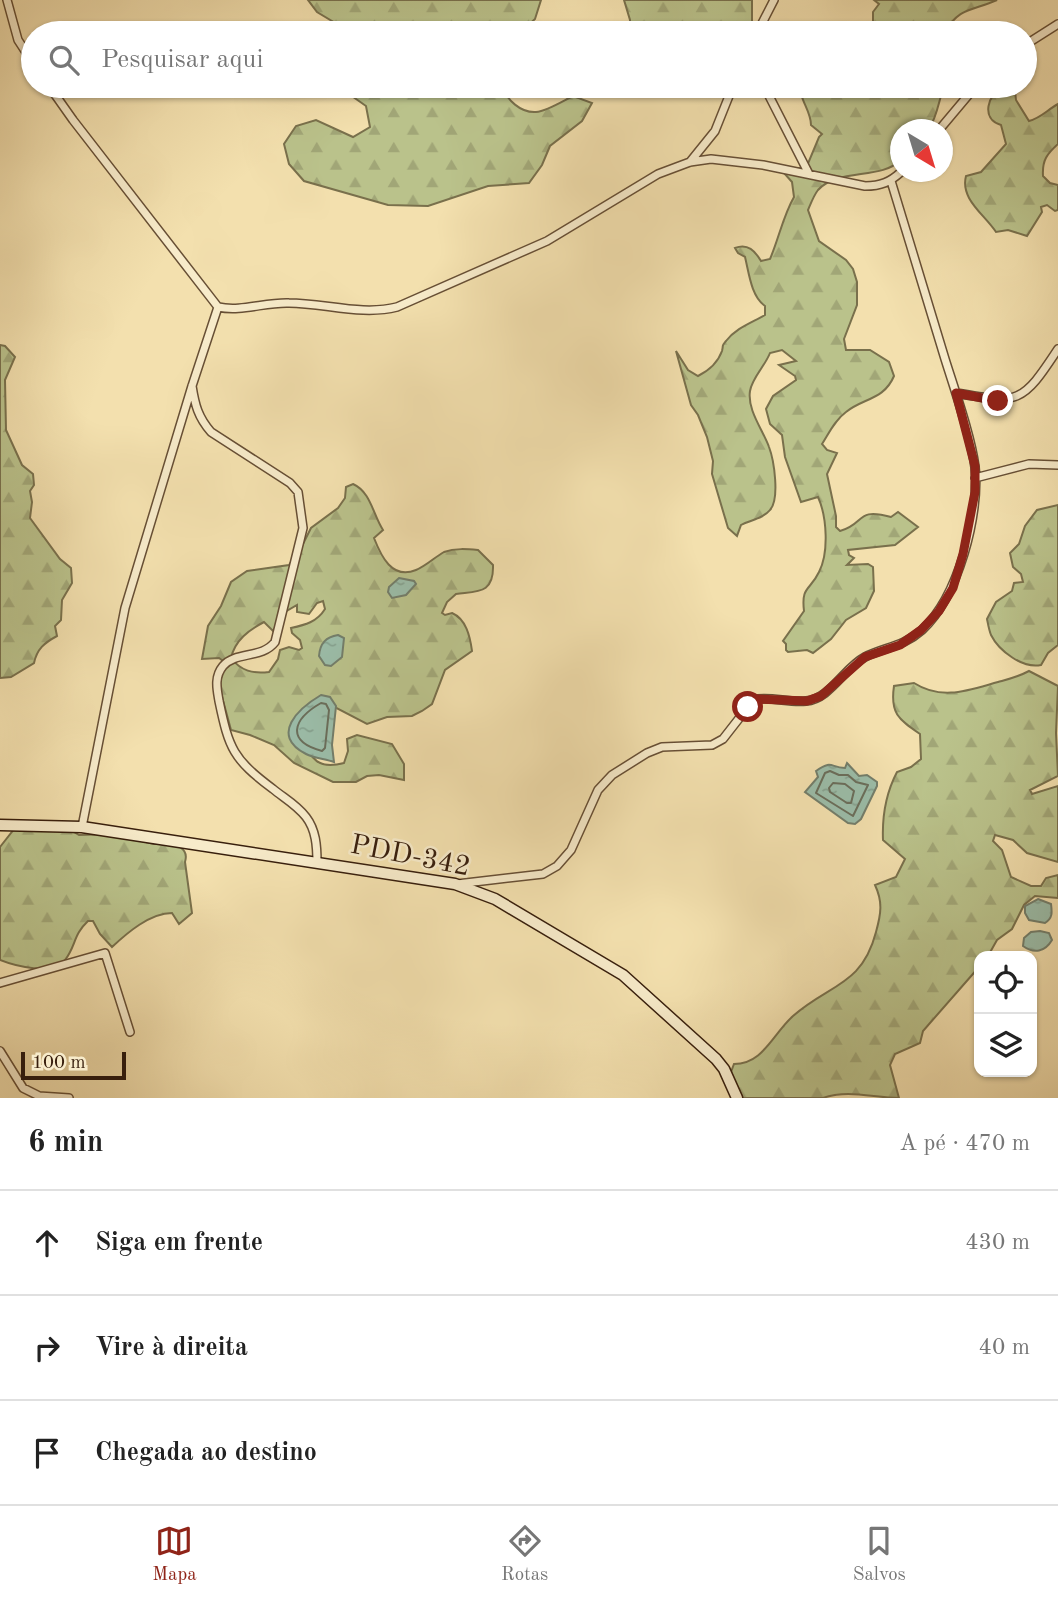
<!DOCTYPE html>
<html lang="pt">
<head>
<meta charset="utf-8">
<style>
  body { margin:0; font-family:"Old Standard TT",serif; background:#f6f6f6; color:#222 }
  .controls { position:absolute; right:21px; bottom:21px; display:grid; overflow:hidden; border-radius:14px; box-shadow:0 2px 5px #0004 }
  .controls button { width:63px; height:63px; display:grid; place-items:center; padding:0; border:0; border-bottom:2px solid #e0e0e0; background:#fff; color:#222; font:35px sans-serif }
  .compass { position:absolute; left:890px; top:119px; width:63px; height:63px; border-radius:50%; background:#fff; box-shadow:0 2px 5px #0004; rotate:142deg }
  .scale { position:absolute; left:21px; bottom:18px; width:105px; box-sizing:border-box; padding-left:7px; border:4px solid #381f0d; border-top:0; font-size:19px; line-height:24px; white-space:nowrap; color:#381f0d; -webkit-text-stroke:5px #f7ebca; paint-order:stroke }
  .stop { position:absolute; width:21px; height:21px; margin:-16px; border:5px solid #8f2418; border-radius:50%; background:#fff }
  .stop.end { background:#8f2418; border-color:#fff; box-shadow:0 2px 7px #0008 }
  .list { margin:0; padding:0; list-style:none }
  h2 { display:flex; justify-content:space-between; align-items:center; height:91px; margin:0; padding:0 28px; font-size:30px }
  h2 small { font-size:23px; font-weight:400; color:#767676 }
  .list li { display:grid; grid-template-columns:46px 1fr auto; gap:21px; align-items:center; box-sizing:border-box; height:105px; padding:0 28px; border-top:2px solid #e0e0e0 }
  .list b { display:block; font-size:26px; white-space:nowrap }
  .list em { font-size:23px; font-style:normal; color:#767676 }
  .icon { flex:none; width:38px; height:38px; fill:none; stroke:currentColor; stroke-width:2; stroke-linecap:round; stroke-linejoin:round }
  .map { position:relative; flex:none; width:1058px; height:1098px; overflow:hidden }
  .search { position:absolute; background:#fff; box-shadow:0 2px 5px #0004; left:21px; right:21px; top:21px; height:77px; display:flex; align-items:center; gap:18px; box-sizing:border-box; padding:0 24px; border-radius:38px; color:#767676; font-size:26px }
  .sheet { height:406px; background:#fff }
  nav { display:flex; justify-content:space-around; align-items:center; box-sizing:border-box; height:98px; border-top:2px solid #e0e0e0; background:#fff; font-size:19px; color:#767676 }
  nav a { display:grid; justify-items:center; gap:4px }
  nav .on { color:#8f2418 }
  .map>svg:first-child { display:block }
  .forest { fill:url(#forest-firs); stroke:#79704c; stroke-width:2; fill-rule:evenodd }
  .water { fill:url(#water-ripples); stroke:#737e6b; stroke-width:2 }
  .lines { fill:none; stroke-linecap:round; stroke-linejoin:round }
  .shore { stroke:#6a6e5b; stroke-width:2 }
  .street-casing { stroke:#674f35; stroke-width:10 }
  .secondary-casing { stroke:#381f0d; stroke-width:13 }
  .street { stroke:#f7ebca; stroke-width:7 }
  .secondary { stroke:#f7ebca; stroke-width:10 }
  .route { stroke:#8f2418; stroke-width:9 }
  .labels { text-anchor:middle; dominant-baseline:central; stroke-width:5; stroke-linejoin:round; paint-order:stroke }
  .street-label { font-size:28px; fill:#381f0d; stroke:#f7ebca }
</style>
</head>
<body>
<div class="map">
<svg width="1058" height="1098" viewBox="0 0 1058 1098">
  <defs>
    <pattern id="forest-firs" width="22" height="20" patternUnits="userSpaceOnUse" patternTransform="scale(1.75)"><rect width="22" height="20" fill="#bac28b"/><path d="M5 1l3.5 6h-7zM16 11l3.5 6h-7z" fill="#a1a677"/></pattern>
    <pattern id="water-ripples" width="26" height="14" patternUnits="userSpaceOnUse" patternTransform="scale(1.75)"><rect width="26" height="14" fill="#9bbda9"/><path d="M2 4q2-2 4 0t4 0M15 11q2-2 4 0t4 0" fill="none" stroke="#86a290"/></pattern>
  </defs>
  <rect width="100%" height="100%" fill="#f3e0ae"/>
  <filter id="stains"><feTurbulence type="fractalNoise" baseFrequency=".00286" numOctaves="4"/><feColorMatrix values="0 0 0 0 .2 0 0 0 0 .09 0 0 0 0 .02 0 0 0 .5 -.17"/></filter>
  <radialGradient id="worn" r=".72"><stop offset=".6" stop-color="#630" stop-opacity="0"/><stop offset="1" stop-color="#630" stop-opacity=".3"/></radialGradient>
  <path class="forest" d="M308,0H541L535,19L520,33H352L317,12Z
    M624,0H752V24L748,33H630V20Z
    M874,0H997C973,11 960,6 944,33H865L873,27V12L879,4Z
    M349,86H503C506,100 521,113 536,112C547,111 563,101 573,96L592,103L582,121L550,146L542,165L529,183L488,186L428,206L388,205L304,181L289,164L284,144L296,126L316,120L353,137L370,127L366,106L349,94Z
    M819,86H944C939,100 937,117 929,129L900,130V160C883,180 837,168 818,190C814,195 811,203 808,210L819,241L846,260L853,269L857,282V305L844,339L846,350H870L889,362L894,376C884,400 863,398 846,412C835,420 829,433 822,444L827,450L837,453L827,474L836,516V527L840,531C866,524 855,507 891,517L898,512L918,527L895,545L848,550L849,555L854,558L847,565L868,564L873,567L874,591L866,608L846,620L831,639L813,653L807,650L788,652L786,650V644L783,641L804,611C801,586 810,591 819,572C829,553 827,517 818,497L801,502L785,457L782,435L770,424L766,409L773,396L796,380L795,376L779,365L796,361L782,350L770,353C765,366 752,378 750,391C747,410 763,430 769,447C774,460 780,499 770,510C763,519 750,520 741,525L737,536L728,528L712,474L713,461L707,437L698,415L691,405L676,351L688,370L698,376C708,371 718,362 722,351C724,343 721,347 726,341C736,328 751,323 765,315V306C751,296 749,273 745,257L738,253L735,248C748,243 755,251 761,261L770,259C779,238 783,216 794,197L792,182L784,173L807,166L819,137L822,134L811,125C811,114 804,105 801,94L811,92Z
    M1003,86L1015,91L1016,100L1029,121C1041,118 1047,110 1058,104V144C1047,154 1042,160 1043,176L1050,183L1058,185V210L1055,211L1047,205L1041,207L1042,212L1027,236L1008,230L996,232C984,214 960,199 966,176L981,172L1006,144L1001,125C980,119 988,94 1003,86Z
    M0,345L5,346L15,357L5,380L6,430L22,465L33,474L34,485L30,491L32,502L30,518L60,559L71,568L72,583L62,600L61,620L55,626L57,636C44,643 37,649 34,663L11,677L0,678Z
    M353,484C371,492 373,515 383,530L374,538C381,556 392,580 416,570C426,566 435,557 444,552C455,548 467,549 478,550L493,565C494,594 478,591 456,594L447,602L442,613L445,615L452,613C466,619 470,636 472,651L445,670L432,704L422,711L412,716L387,717L367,724L327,703L301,737C312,759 317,770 344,763L348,751L347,739L357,735L392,744L404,764V780L379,775L367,776L356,782H333L294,763L274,745L250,735L231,730L218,682L223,661L219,658L202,659L208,626L221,606L231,582L247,571L289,565L302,546L311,528L338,508L345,498L346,487ZM323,601L325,609C317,622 305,625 291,628L292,633L300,640L302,648L299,650L289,647L280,650L278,659L269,672C253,674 241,671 231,658C235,640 249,630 264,622L273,631L285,612L297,605V612L309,614L317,603Z
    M1058,505V645L1048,653L1041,665C1023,669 999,651 991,635C989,630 988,624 987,619L996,602L1012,591L1014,583L1023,582L1021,574L1013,567L1010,553L1019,544L1025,526L1037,510Z
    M1029,671L1058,686L1056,733L1058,776L1030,790L1032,794L1058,786V862L1027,853L1013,840L995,835L993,841L1002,850L1011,877L1031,886H1041L1046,878L1058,875V898L1035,896L1024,905L1012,929L997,940L988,956H979V967L923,1031L920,1043L895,1054L890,1065L899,1098C874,1098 848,1089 823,1098H741L731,1072L734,1064C763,1064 772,1035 793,1016C829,984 862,986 876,932C881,914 883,902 875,885L896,877L905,859L883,840C882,816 886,793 897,772L911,767L921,759L920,734C898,719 890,713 894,686L914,683C942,701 969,690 998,682C1009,679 1018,677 1029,671Z
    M61,824L79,835L112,834L154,844L175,843C183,849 188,852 185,862L192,913L179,924L172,913C150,913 127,933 112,947L100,934L93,921H88C73,935 76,946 65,960C53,976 15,966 0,960V847L15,828Z"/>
  <path class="water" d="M399,578L414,581L416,584L406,595L392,598L388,592L389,587Z
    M338,635L344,638L342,657L331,666L325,665L319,656C320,643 326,637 338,635Z
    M321,695L330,697L336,706L332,745L334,762C325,759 314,758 306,754C269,735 299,708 321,695Z
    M847,763L859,776L867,775L877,782V786L861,819L855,824L848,823L805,792L818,777L816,771C833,759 830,768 845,768Z
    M1038,899L1051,904C1052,912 1053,918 1045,923L1029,920L1025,913V906Z
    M1040,931L1049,933L1052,940C1045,952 1034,954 1023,946L1024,938L1031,932Z"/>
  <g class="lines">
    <path class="shore" d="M321,703L326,704L329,710L325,748L322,751C285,741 293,719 321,703Z
      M830,771L839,775H848L856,782L868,785L853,816L816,793L825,773Z
      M833,783L845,784L854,791L851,803H847L830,792L829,788Z"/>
    <g class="street-casing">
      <path id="street" d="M7,0L18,40L33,63
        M757,33L774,0
        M1025,45L1058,24
        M49,86L73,120L218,307
        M764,86L809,174
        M939,130L976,86
        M690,162L715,131L733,86
        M218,307C242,312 265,302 289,303C324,303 362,316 397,307L547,241L658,174L690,162L711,159L763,165L865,186C881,186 890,182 901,172
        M192,386C195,405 198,417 211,432L290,483L298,492L303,528L275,642C262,659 236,651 223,666C214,677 217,689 219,701C229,749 233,759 273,789C284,798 297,805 306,817C316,830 317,846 317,863
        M956,393C1019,404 1022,404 1058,349
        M975,478L1029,464L1058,465
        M82,827L125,608L192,386L218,307
        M457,884L543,874L557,866L571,850L598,790L612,775L647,753L662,747L712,745L723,739L748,707L758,699C774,697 790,703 806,701C830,699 844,668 865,657C885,647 903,647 922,630C958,597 980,515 975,467C971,436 955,391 945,359C927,300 909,241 891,181
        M0,983L105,953L130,1032
        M0,1051L23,1088L39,1096L69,1098"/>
    </g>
    <g class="secondary-casing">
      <path id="secondary" d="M0,825L82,827L455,884L495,899L623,975L716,1059L724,1069L737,1098"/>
    </g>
    <use href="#street" class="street"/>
    <use href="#secondary" class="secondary"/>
  </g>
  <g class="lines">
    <path class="route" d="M748,707L758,699L807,701L821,696L865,657L900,645L921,630L939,611L953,588L963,554L975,492V466L956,393L998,401"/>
  </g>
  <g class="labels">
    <g class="street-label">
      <text transform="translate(410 857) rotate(11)">PDD-342</text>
    </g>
  </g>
  <rect width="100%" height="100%" filter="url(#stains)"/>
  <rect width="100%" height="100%" fill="url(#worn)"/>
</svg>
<div class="controls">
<button><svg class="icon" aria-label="locate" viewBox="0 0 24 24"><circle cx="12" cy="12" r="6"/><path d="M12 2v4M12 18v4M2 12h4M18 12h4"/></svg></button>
<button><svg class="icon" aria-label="layers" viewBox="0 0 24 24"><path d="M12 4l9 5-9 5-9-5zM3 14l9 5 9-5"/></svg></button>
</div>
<svg class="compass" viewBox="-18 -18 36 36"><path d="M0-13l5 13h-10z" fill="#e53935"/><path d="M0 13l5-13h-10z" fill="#767676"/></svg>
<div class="scale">100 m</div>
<div class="stop" style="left:748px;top:707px"></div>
<div class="stop end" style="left:998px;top:401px"></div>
<div class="search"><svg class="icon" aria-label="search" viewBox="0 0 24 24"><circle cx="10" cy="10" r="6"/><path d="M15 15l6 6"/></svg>Pesquisar aqui</div>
</div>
<section class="sheet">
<h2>6 min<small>A pé · 470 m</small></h2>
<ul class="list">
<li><svg class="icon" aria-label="ahead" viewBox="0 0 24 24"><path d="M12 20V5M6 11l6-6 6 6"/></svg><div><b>Siga em frente</b></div><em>430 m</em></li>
<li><svg class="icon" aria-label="right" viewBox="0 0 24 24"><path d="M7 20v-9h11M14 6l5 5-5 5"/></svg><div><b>Vire à direita</b></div><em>40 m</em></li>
<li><svg class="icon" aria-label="arrive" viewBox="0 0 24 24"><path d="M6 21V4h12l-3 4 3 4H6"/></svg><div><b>Chegada ao destino</b></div></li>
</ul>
</section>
<nav>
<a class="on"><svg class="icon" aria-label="map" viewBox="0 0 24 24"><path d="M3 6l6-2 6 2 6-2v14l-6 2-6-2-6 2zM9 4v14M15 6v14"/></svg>Mapa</a>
<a><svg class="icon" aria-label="directions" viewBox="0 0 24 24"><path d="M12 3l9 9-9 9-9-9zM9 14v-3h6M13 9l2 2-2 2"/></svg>Rotas</a>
<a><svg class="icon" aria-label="saved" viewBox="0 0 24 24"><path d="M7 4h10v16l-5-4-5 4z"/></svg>Salvos</a>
</nav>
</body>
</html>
